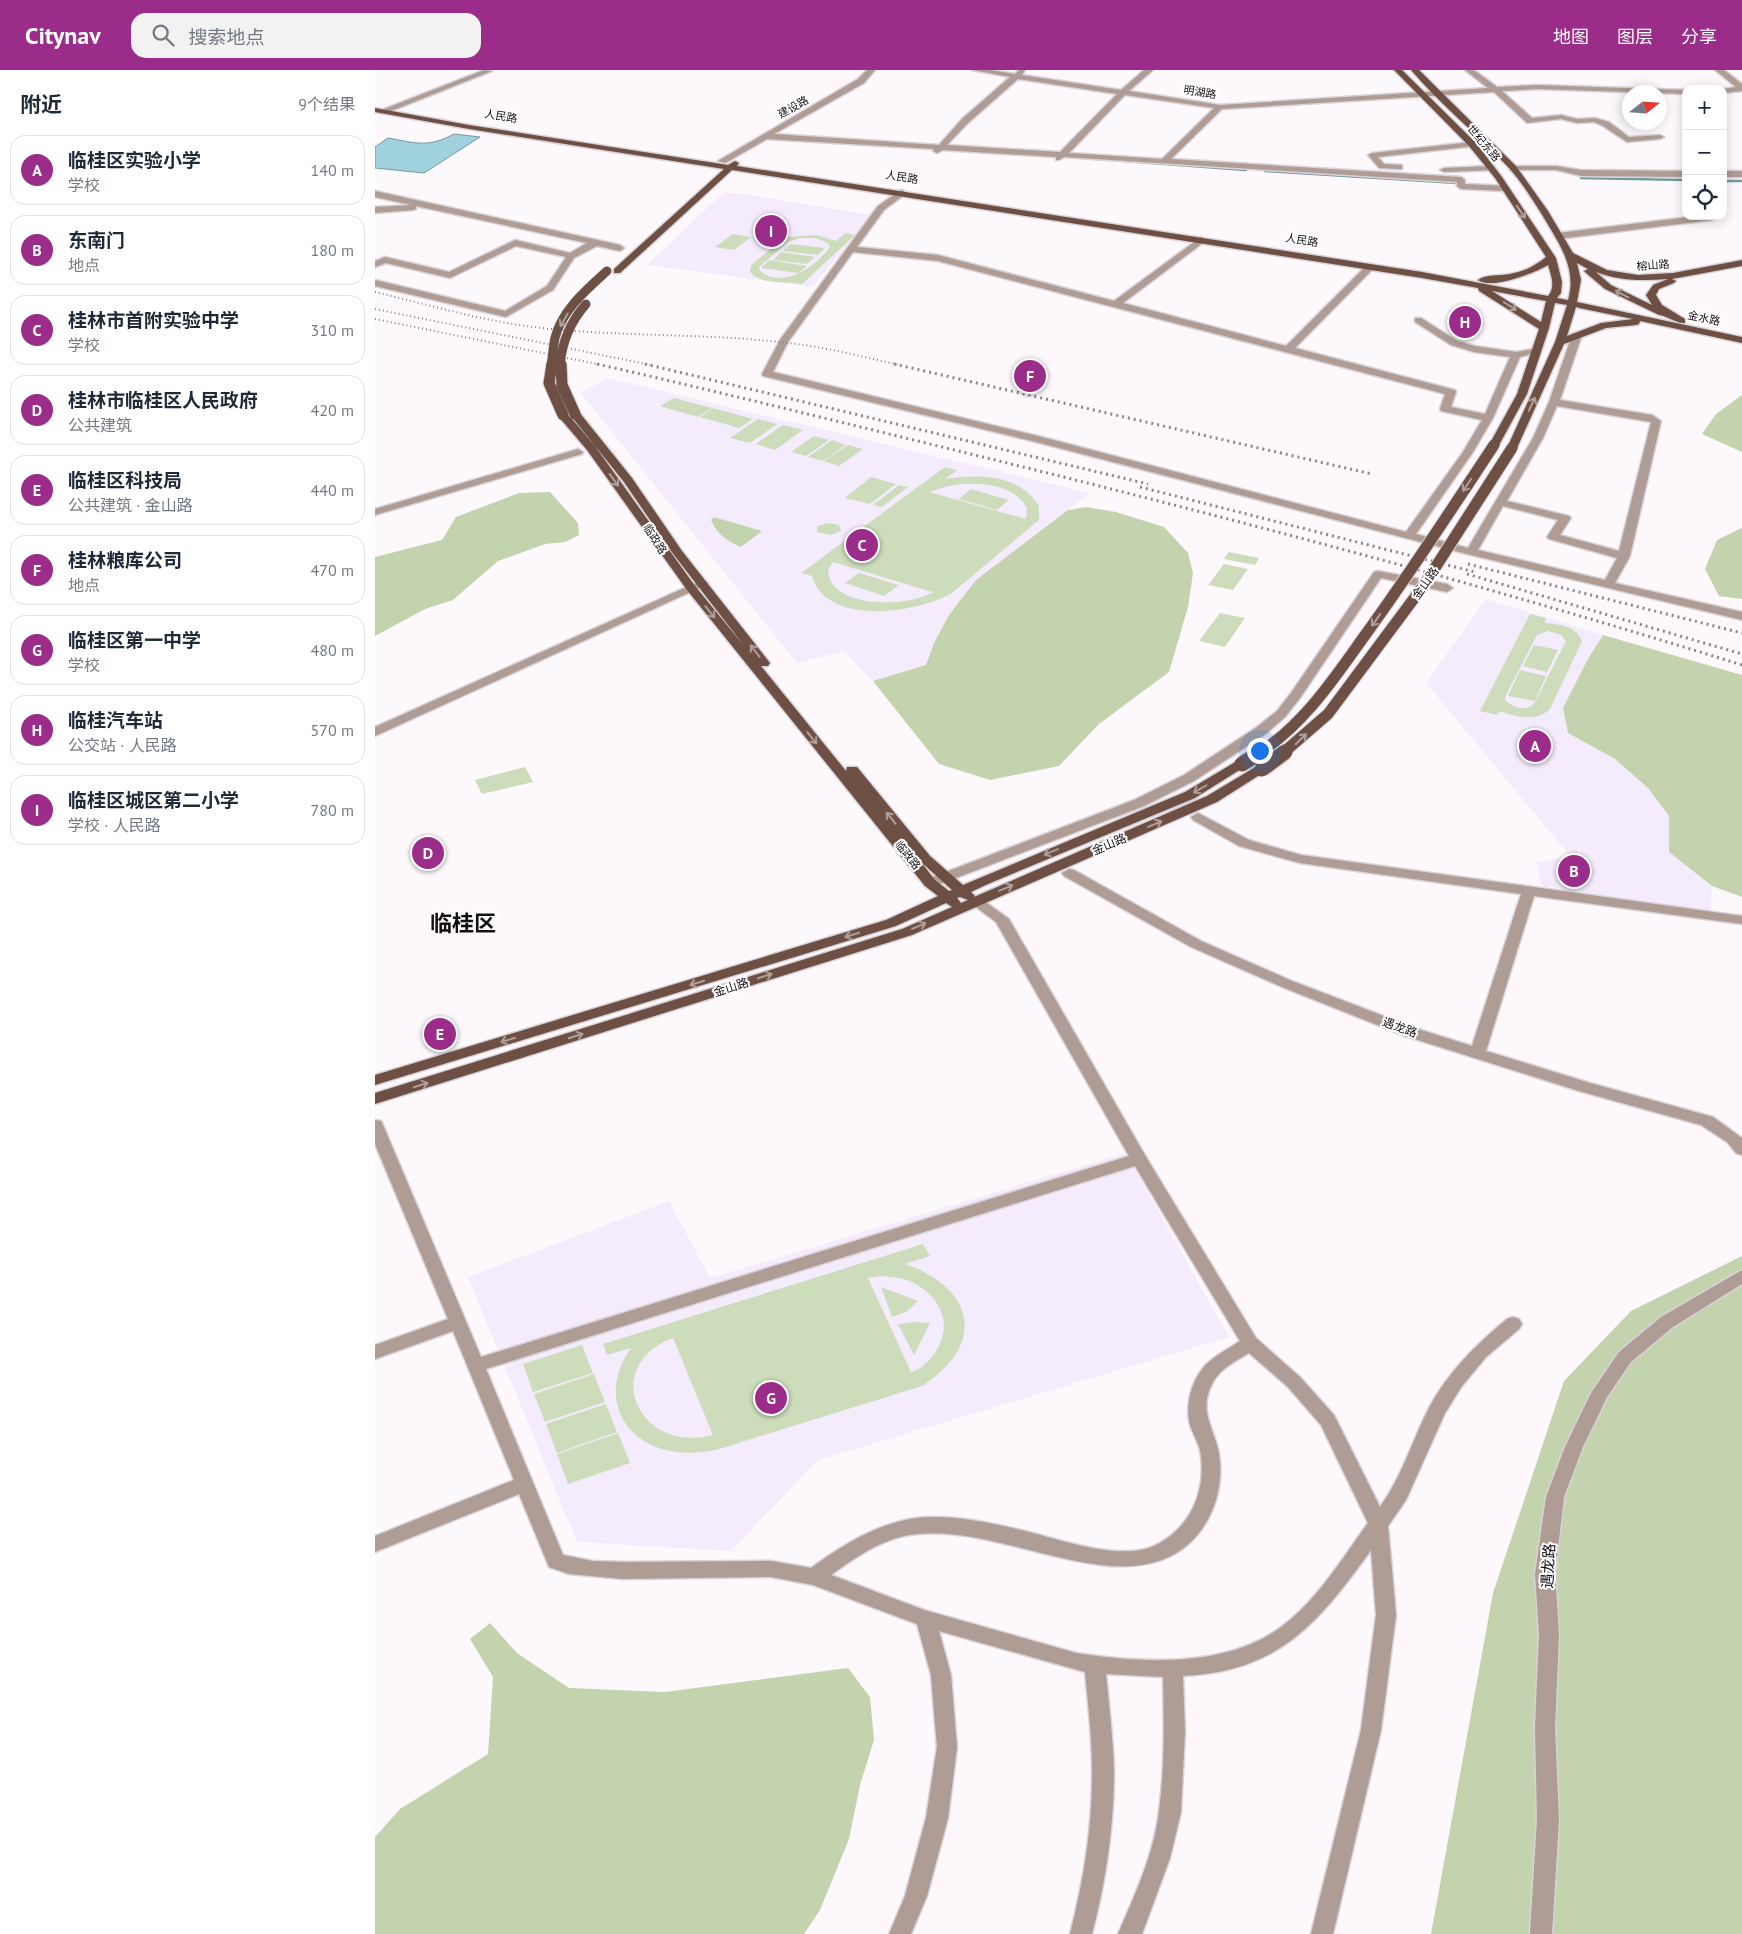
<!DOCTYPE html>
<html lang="zh">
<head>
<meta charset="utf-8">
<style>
  body { margin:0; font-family:"PT Sans","Noto Sans SC",sans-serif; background:#f2f2f3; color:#1f2937 }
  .controls { position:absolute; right:15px; top:15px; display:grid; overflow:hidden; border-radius:10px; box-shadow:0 2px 12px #0003 }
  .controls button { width:45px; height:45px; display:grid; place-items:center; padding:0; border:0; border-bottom:1px solid #e0e1e3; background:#fff; color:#1f2937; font:25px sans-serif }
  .compass { position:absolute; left:1247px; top:15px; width:45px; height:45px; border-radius:50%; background:#fff; box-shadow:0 2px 12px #0003; rotate:73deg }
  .you { position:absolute; left:884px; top:680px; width:18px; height:18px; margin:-12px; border:4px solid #fff; border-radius:50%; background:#1a73e8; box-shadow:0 0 0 8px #1a73e833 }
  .badge { display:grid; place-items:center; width:32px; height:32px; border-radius:50%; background:#9b2c8a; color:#fff; font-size:16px; font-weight:700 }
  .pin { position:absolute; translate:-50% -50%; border:2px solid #fff; box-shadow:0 1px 5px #0006 }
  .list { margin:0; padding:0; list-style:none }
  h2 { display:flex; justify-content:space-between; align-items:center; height:65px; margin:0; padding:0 20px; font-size:21px }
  h2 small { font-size:16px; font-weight:400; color:#747a83 }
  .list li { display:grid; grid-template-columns:32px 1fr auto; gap:15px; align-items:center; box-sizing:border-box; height:70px; margin:0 10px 10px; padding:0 10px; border:1px solid #e0e1e3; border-radius:15px }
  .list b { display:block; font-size:19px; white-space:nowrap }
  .list p { margin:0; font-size:16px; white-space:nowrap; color:#747a83 }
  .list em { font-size:16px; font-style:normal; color:#747a83 }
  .icon { flex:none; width:28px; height:28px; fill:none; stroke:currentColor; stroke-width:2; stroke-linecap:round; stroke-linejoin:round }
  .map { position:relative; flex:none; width:1367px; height:1864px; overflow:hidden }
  header { display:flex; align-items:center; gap:30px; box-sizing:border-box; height:70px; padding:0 25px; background:#9b2c8a; color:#fff }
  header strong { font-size:24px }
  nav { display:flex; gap:28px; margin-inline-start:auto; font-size:18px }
  .search { width:350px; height:45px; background:#f2f2f3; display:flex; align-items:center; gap:12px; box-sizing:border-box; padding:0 18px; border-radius:15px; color:#747a83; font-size:19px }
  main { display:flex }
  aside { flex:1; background:#fff }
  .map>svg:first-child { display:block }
  .education { fill:#f4ecfd }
  .green { fill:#cddcbb; fill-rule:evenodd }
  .forest { fill:#c2d3ae }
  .water { fill:#a0d2de; stroke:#7697a1 }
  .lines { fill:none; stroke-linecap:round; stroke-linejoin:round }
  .stream { stroke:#7697a1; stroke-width:2.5 }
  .minor-casing { stroke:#d8d3d7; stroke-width:3 }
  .major-casing { stroke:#d8d3d7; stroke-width:3 }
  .minor { fill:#ae9c95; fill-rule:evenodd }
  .major { fill:#6e4f44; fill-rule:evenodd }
  .rail-far1 { stroke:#8b858a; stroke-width:2; stroke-dasharray:1 3; stroke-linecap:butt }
  .rail { stroke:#8b858a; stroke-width:3; stroke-dasharray:2 4; stroke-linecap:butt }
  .major-bridge-far2-casing { stroke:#d8d3d7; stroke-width:10; stroke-linecap:butt }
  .major-bridge-far1-casing { stroke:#d8d3d7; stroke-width:13; stroke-linecap:butt }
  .major-bridge-casing { stroke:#d8d3d7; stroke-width:18; stroke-linecap:butt }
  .major-bridge-far2 { stroke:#6e4f44; stroke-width:9 }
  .major-bridge-far1 { stroke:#6e4f44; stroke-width:11 }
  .major-bridge { stroke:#6e4f44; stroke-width:15 }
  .oneway { stroke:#af9e98 }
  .labels { text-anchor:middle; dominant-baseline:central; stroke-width:4; stroke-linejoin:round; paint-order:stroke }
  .far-street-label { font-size:11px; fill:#150e14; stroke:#fff }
  .street-label { font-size:12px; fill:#150e14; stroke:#fff }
  .near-street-label { font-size:15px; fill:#150e14; stroke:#fff }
  .town-label { font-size:22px; font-weight:bold; fill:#150e14; stroke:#fff }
</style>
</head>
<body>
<header>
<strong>Citynav</strong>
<div class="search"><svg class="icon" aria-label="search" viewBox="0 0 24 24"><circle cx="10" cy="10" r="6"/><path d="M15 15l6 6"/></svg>搜索地点</div>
<nav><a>地图</a><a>图层</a><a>分享</a></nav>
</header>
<main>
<aside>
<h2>附近<small>9个结果</small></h2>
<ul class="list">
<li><span class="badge">A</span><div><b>临桂区实验小学</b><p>学校</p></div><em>140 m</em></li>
<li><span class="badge">B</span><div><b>东南门</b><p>地点</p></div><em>180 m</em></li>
<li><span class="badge">C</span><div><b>桂林市首附实验中学</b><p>学校</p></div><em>310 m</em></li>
<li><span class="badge">D</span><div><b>桂林市临桂区人民政府</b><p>公共建筑</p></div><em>420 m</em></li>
<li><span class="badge">E</span><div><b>临桂区科技局</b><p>公共建筑 · 金山路</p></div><em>440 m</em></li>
<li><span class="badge">F</span><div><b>桂林粮库公司</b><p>地点</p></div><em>470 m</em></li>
<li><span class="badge">G</span><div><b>临桂区第一中学</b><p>学校</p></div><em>480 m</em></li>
<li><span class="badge">H</span><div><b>临桂汽车站</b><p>公交站 · 人民路</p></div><em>570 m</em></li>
<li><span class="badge">I</span><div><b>临桂区城区第二小学</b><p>学校 · 人民路</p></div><em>780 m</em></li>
</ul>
</aside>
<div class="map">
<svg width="1367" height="1864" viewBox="0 0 1367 1864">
  <rect width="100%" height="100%" fill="#fdf8fc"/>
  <path class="education" d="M349,122L368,124L498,145L437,217L272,195Z
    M232,308L715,423L601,510L559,573L551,595L498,611L469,581L422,593L206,323Z
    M1111,529L1228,565L1225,568L1193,663L1240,689L1273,718L1294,746V782L1337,816L1336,841L1166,816L1162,793L1195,786L1051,613Z
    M751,1083L854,1267L443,1390L356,1481L202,1472L93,1207L294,1131L335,1208Z"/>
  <path class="green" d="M471,163L480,165L427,214C411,211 386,215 375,202L376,195L407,170L413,167L442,165L461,171ZM426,168H440L453,173L455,177C441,196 408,220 385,201L384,197L413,172Z
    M358,164L376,167L359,180L340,177Z
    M416,174L450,178L443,185L408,181Z
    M406,182L440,187L432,194L398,190Z
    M394,190L432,196L423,203L386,198Z
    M299,328L337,338L323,347L285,336Z
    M338,338L378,349L364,358L325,347Z
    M383,349L402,354L375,373L355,368Z
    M408,355L428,360L400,380L381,374Z
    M439,366L454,370L431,386L416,382Z
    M457,370L471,375L448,391L433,387Z
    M473,375L488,379L464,396L449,391Z
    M570,397L582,400L570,409C604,404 644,404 664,436V450L577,523C543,543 451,557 437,506L426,503ZM586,414C610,413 639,415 652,438L651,449L554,422L573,416ZM458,492L557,522H558C533,538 454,539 453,500Z
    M496,407L521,414L495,434L470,428Z
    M524,415L533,417L507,437L498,435Z
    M596,419L634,430L622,440L584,429Z
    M453,453L464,455L466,461L456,465L442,462V456Z
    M854,482L884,488L880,495L849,489Z
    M849,494L873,499L858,520L833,515Z
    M484,503L523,515H524L509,526L470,513Z
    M845,543L870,548L850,577L824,571Z
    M1155,544L1171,548L1170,553C1183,554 1202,556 1207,571L1175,639C1162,652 1141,647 1125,641L1122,645L1105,641ZM1173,561L1186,565L1191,571L1160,632C1153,642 1138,638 1130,630V627L1162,565Z
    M1159,575L1183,580L1172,602L1148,596Z
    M1145,600L1171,606L1160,631L1133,626Z
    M150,697L158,712L107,724L100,710Z
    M548,1174L555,1186L530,1194C600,1218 612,1275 547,1316L341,1380C325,1383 307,1384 291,1380C240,1367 227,1318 256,1278L232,1285L228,1274ZM506,1206C513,1207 522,1207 529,1209C562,1220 581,1252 560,1283C554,1291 545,1300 536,1302L493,1208ZM298,1268L338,1365C263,1385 224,1296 298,1268Z
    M506,1217L543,1231L531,1242L517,1247Z
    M540,1252L555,1253L539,1285L523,1254Z
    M207,1275L218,1303L158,1322L148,1294Z
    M219,1304L230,1332L170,1352L159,1324Z
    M231,1334L242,1362L182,1383L171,1354Z
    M243,1363L255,1393L193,1414L182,1384Z"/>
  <path class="forest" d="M1367,325V382L1327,364L1341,344Z
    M175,422L203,453L204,465L190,472L170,474L123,491L78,530L50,539L0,566V487L67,470L81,447L144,423Z
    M711,437L741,442L789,457L813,483L818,503L813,537L794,602L724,654L684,696L615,710L564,694L498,611L551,595L559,573L574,545L601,510L693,440Z
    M339,447L387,461L366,477C351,470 343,465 336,450Z
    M1367,458V529L1344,526L1330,499L1342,470Z
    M1228,565L1367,605V827L1337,816L1294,782V746L1273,718L1240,689L1193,663L1188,638L1213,589Z
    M1367,1186V1864H1056L1118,1523L1189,1311L1256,1241Z
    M115,1553L142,1583L194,1618L290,1622L473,1598L495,1627L499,1670L485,1715L474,1769L445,1840L429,1864H0V1767L25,1739L113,1684L118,1607L95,1569Z"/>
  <path class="water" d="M79,64L105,67L49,103L0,98V77L13,68C41,73 53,78 79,64Z"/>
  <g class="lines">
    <path class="stream" d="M695,87L871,100
      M890,101L1082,113
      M1206,108L1311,110
      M1348,111H1367"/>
    <g class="minor-casing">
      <path id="minor" d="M109,0L117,1L11,43L4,41Z
        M492,0H500L489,13L399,64L564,75L587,49L635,7L597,0H616L640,4L644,0H650L647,5L746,20L769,0H778L754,21L845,35L1113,18L1090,0H1099L1122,17L1162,15L1311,20V24L1162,19L1127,21L1157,48L1186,45L1202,49L1220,48L1234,52L1254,67L1285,65L1289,67L1285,69L1252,72L1228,56L1219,52L1202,53L1186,49L1152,53L1119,22L847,39L796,89L1086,107L1090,110V114L1132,116L1133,118L1129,121L1086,119L1082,116V112L689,87L684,90H681V87L568,80L562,83L558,81L559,79L392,69L350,93L343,91L483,9ZM643,9L742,24L685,82L572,75L593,53ZM750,25L839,38L787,89L694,83Z
        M1340,0H1349L1367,14V21L1348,23V19L1361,17Z
        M1097,72H1100V76L1003,87L1009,94L1027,95V99H1024L1004,98L993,85L997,83Z
        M1116,96H1119V100L1069,102L1065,100L1069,98Z
        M1135,96H1181L1206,100L1311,101V107L1206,106L1181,100H1135Z
        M1348,101H1367V107H1348Z
        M526,120L529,121V125L509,140L482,177L563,185L739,231L826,167L830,170L829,172L748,233L911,276L992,195H998V199L920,278L1080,320L1081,322L1076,337L1110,344L1135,287L1099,282L1076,275L1040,252V248H1046L1082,271L1100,276L1141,282L1164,278V282L1145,287L1118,348L1098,382L1041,464L1093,478L1158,368L1174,332L1197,265L1199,263H1205L1207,265L1185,330L1277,345L1286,351L1255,486L1240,513L1367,542V550L1092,484L657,371L388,306L387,304L405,270L503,136ZM478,182L563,191L1070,324L1065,339L1066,341L1107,350L1088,382L1031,462L663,366L398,302L413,272ZM1182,336L1276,352L1244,481L1185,465L1196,448L1194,446L1132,431L1168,368ZM1128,436L1183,450L1172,467L1174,469L1242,488L1230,510L1103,480Z
        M0,121L245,175L249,178L245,181L222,176L199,188L178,220L131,247L0,216V210L130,241L172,216L191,187L141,176L75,208L11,193L0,197V191L10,187L74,202L140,170L195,183L212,173L41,136V139L38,140L0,143V137L36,135L0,127Z
        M1322,146L1341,147L1337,150L1183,169L1179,166L1183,163Z
        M203,379L208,382L207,384L0,445V439Z
        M1003,501L1072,514L1078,518L1072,522L1006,508L925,628L910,647L892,663L819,711L769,736L560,816H550L548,813L550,810L759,730L809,705L882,657L902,641L916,623L999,502Z
        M327,510L333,513L331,515L0,666V657Z
        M823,743L874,770L926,785L1367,846V854L1159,826L1111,981L1215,1013L1338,1047L1367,1068V1085L1361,1083L1352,1072L1326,1055L1204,1021L1030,966L907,917L816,877L689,806L687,803L694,799L699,800L826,871L917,911L1040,958L1097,976L1146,824L925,793L864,776L818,750L816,747Z
        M600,827L605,828L634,849L771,1087L881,1268L925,1307L959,1345L1005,1437C1027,1407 1037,1371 1054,1338C1073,1302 1101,1275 1132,1249L1138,1247L1144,1249L1147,1254L1144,1259L1111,1287L1087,1316L1070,1343L1031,1430L1013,1456L1021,1545L1006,1660L958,1864H936L986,1660L1001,1545L996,1480C944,1552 904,1602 808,1606L810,1661L806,1742L795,1788L767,1864H743C760,1825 779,1784 784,1741C790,1696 789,1651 788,1607L731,1604C734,1636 738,1668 739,1700C739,1756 731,1810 717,1864H695C709,1810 718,1754 717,1698C717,1666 713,1634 710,1602L564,1561L576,1605L582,1677L573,1748L552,1826L536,1864H514L530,1826L551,1748L562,1677L556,1605L542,1554L438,1515L396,1507L248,1509L194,1504L174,1497L144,1424L0,1482V1466L139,1410L78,1261L0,1289V1275L73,1249L0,1074V1050L6,1051L8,1055L106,1287L754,1086L621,852L593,831L595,828ZM760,1096L865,1271C852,1280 838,1286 828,1298C816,1313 810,1336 815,1355C818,1364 823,1372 825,1380C832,1418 818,1455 783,1474C748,1493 687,1470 650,1461C616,1453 577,1444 541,1448C501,1454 468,1475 436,1498L396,1491L248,1492L218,1491L188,1485L111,1299ZM874,1283L913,1317L946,1355L993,1453C967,1489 939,1535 902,1560C847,1598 764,1593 701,1583L549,1540L456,1505C478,1489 502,1472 529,1466C614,1448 722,1523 796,1486C834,1467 852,1419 843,1379C837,1355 824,1340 837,1314C844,1299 861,1291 874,1283Z
        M1367,1200V1214L1298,1257L1256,1292L1232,1327L1208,1377L1189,1427L1180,1504L1184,1564L1180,1658L1184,1749L1177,1864H1155L1162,1749L1160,1658L1164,1564L1160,1504L1171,1427L1190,1377L1216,1323L1244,1282L1286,1247Z"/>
    </g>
    <g class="major-casing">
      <path id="major" d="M1019,0H1027L1100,72L1127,107L1181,188L1187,212L1186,223L1182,228L1193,230C1201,203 1189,181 1175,158C1163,138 1150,116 1134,98C1103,65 1066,35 1036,0H1044L1141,96L1173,141L1198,183L1232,200L1263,205L1298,203L1367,190V196L1297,209L1301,211L1299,213L1284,219L1281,225L1287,235L1310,249V253C1302,254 1293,246 1284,245L1230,219L1211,203L1209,201L1213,199L1202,193L1206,210L1202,232L1367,267V273L1265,251L1264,254L1261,255L1231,258L1189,274L1142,378L1137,381L1133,380L1132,378L1180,272L1192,235L1180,233L1174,258L1152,324L1124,375L1119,378L1114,375L1142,324L1164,259L1104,221L1103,218L1047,208L357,100L245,203H239V199L349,99L94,59L0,42V38L94,55L353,95L360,91L364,93L362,96L1047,202L1173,226C1181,217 1176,205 1173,195C1160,203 1116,220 1103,210C1111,204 1125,206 1135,204C1148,202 1160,196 1171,187L1120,108L1094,76ZM1221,202C1244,211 1269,211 1293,209L1278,215L1271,225L1277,235L1236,215ZM1117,221L1171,231L1166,252ZM1201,237L1204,238L1258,249L1226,253L1192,266Z
        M200,341L204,342L257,408L307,481L395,593L393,596H386L471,701L472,697H482L555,786L588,815L810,722L862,691H872L874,694L820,728L613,814L596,822L600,826L599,827L832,726L882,696H892L894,699L842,732L537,865L0,1034V1023L527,859L577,837L571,833L521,856L0,1015V1005L511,850L563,826L550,816L312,520L212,380L184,347L183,345L184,343H192L220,376L320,516L370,577L299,485L249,412L196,346L195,344L196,342ZM546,792L577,820L574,821L560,810ZM585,827L593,830L586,833L582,828Z"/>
    </g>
    <use href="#minor" class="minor"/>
    <use href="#major" class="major"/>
    <path class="rail-far1" d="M0,222C55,235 110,252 167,258C249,267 331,263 413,273C451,277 488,287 525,295
      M0,239L276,295
      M0,249L227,295"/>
    <path class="rail" d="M222,294C336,320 449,348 563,376C833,442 1102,512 1367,595
      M270,294L773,414
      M519,294L997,404
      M765,417L1100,502
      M1093,494L1367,563
      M1092,504L1367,584"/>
    <g class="major-bridge-far2-casing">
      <path id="major-bridge-far2" d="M176,295C178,286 178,277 180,268C187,240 211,220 232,201
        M185,295C187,272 196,251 211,234"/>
    </g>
    <g class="major-bridge-far1-casing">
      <path id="major-bridge-far1" d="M177,294L174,313L188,345
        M186,294L187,315L200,344
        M884,683C928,655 958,610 988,568C1034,505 1076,440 1119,375
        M908,683L953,644L1049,515L1137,378"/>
    </g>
    <g class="major-bridge-casing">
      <path id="major-bridge" d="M867,694L886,682
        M887,699L910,682"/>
    </g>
    <use href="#major-bridge-far2" class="major-bridge-far2"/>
    <use href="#major-bridge-far1" class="major-bridge-far1"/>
    <use href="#major-bridge" class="major-bridge"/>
  </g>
  <defs><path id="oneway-shaft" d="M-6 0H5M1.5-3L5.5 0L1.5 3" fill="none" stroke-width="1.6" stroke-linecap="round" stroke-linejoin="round" transform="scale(1.25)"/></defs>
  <g class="oneway">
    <use href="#oneway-shaft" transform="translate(1146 142) rotate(55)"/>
    <use href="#oneway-shaft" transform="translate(1247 224) rotate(-152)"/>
    <use href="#oneway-shaft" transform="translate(1135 236) rotate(32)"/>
    <use href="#oneway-shaft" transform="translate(189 250) rotate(119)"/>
    <use href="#oneway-shaft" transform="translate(1157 334) rotate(-65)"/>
    <use href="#oneway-shaft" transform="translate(239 410) rotate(54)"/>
    <use href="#oneway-shaft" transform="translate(1092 415) rotate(124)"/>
    <use href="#oneway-shaft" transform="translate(335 542) rotate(51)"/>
    <use href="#oneway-shaft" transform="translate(1001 550) rotate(126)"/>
    <use href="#oneway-shaft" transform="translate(380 581) rotate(-128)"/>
    <use href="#oneway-shaft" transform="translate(437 668) rotate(51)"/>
    <use href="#oneway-shaft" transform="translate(926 669) rotate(-44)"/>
    <use href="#oneway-shaft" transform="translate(825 719) rotate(150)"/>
    <use href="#oneway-shaft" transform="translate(516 748) rotate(-129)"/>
    <use href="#oneway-shaft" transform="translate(780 754) rotate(-23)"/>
    <use href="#oneway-shaft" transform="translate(676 782) rotate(157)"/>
    <use href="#oneway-shaft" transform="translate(631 818) rotate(-23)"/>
    <use href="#oneway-shaft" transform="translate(544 856) rotate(-23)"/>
    <use href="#oneway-shaft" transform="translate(477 865) rotate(163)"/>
    <use href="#oneway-shaft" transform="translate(390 906) rotate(-18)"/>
    <use href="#oneway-shaft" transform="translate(322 913) rotate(163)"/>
    <use href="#oneway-shaft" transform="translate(201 966) rotate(-18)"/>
    <use href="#oneway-shaft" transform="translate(133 970) rotate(163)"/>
    <use href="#oneway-shaft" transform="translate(46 1015) rotate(-18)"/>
  </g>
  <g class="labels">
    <g class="far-street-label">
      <text transform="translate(825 22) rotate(9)">明湖路</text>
      <text transform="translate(418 37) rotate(-29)">建设路</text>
      <text transform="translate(126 46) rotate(9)">人民路</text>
      <text transform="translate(1109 73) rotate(50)">世纪东路</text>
      <text transform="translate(527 107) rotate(9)">人民路</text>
      <text transform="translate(927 170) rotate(9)">人民路</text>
      <text transform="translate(1278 195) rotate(-4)">榕山路</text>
      <text transform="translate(1329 248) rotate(12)">金水路</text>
      <text transform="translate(280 469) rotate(57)">临政路</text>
      <text transform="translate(533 785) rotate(51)">临政路</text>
    </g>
    <g class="street-label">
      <text transform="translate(1050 513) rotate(-55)">金山路</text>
      <text transform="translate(734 774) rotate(-23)">金山路</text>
      <text transform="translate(356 917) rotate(-18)">金山路</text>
      <text transform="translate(1025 957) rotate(20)">遇龙路</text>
    </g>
    <g class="near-street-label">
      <text transform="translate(1173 1496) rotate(-87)">遇龙路</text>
    </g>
    <g class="town-label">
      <text x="88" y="853">临桂区</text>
    </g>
  </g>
</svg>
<div class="controls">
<button>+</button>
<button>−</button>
<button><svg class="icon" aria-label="locate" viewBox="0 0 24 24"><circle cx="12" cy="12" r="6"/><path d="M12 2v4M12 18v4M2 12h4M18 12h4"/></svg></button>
</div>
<svg class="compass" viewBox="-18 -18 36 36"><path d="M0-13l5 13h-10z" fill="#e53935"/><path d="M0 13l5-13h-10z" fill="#747a83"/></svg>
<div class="you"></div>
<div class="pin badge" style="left:1160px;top:676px">A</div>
<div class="pin badge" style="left:1199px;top:801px">B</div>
<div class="pin badge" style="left:487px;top:475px">C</div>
<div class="pin badge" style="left:53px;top:783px">D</div>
<div class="pin badge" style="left:65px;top:964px">E</div>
<div class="pin badge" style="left:655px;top:306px">F</div>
<div class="pin badge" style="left:396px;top:1328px">G</div>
<div class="pin badge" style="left:1090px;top:252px">H</div>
<div class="pin badge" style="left:396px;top:161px">I</div>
</div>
</main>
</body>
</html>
